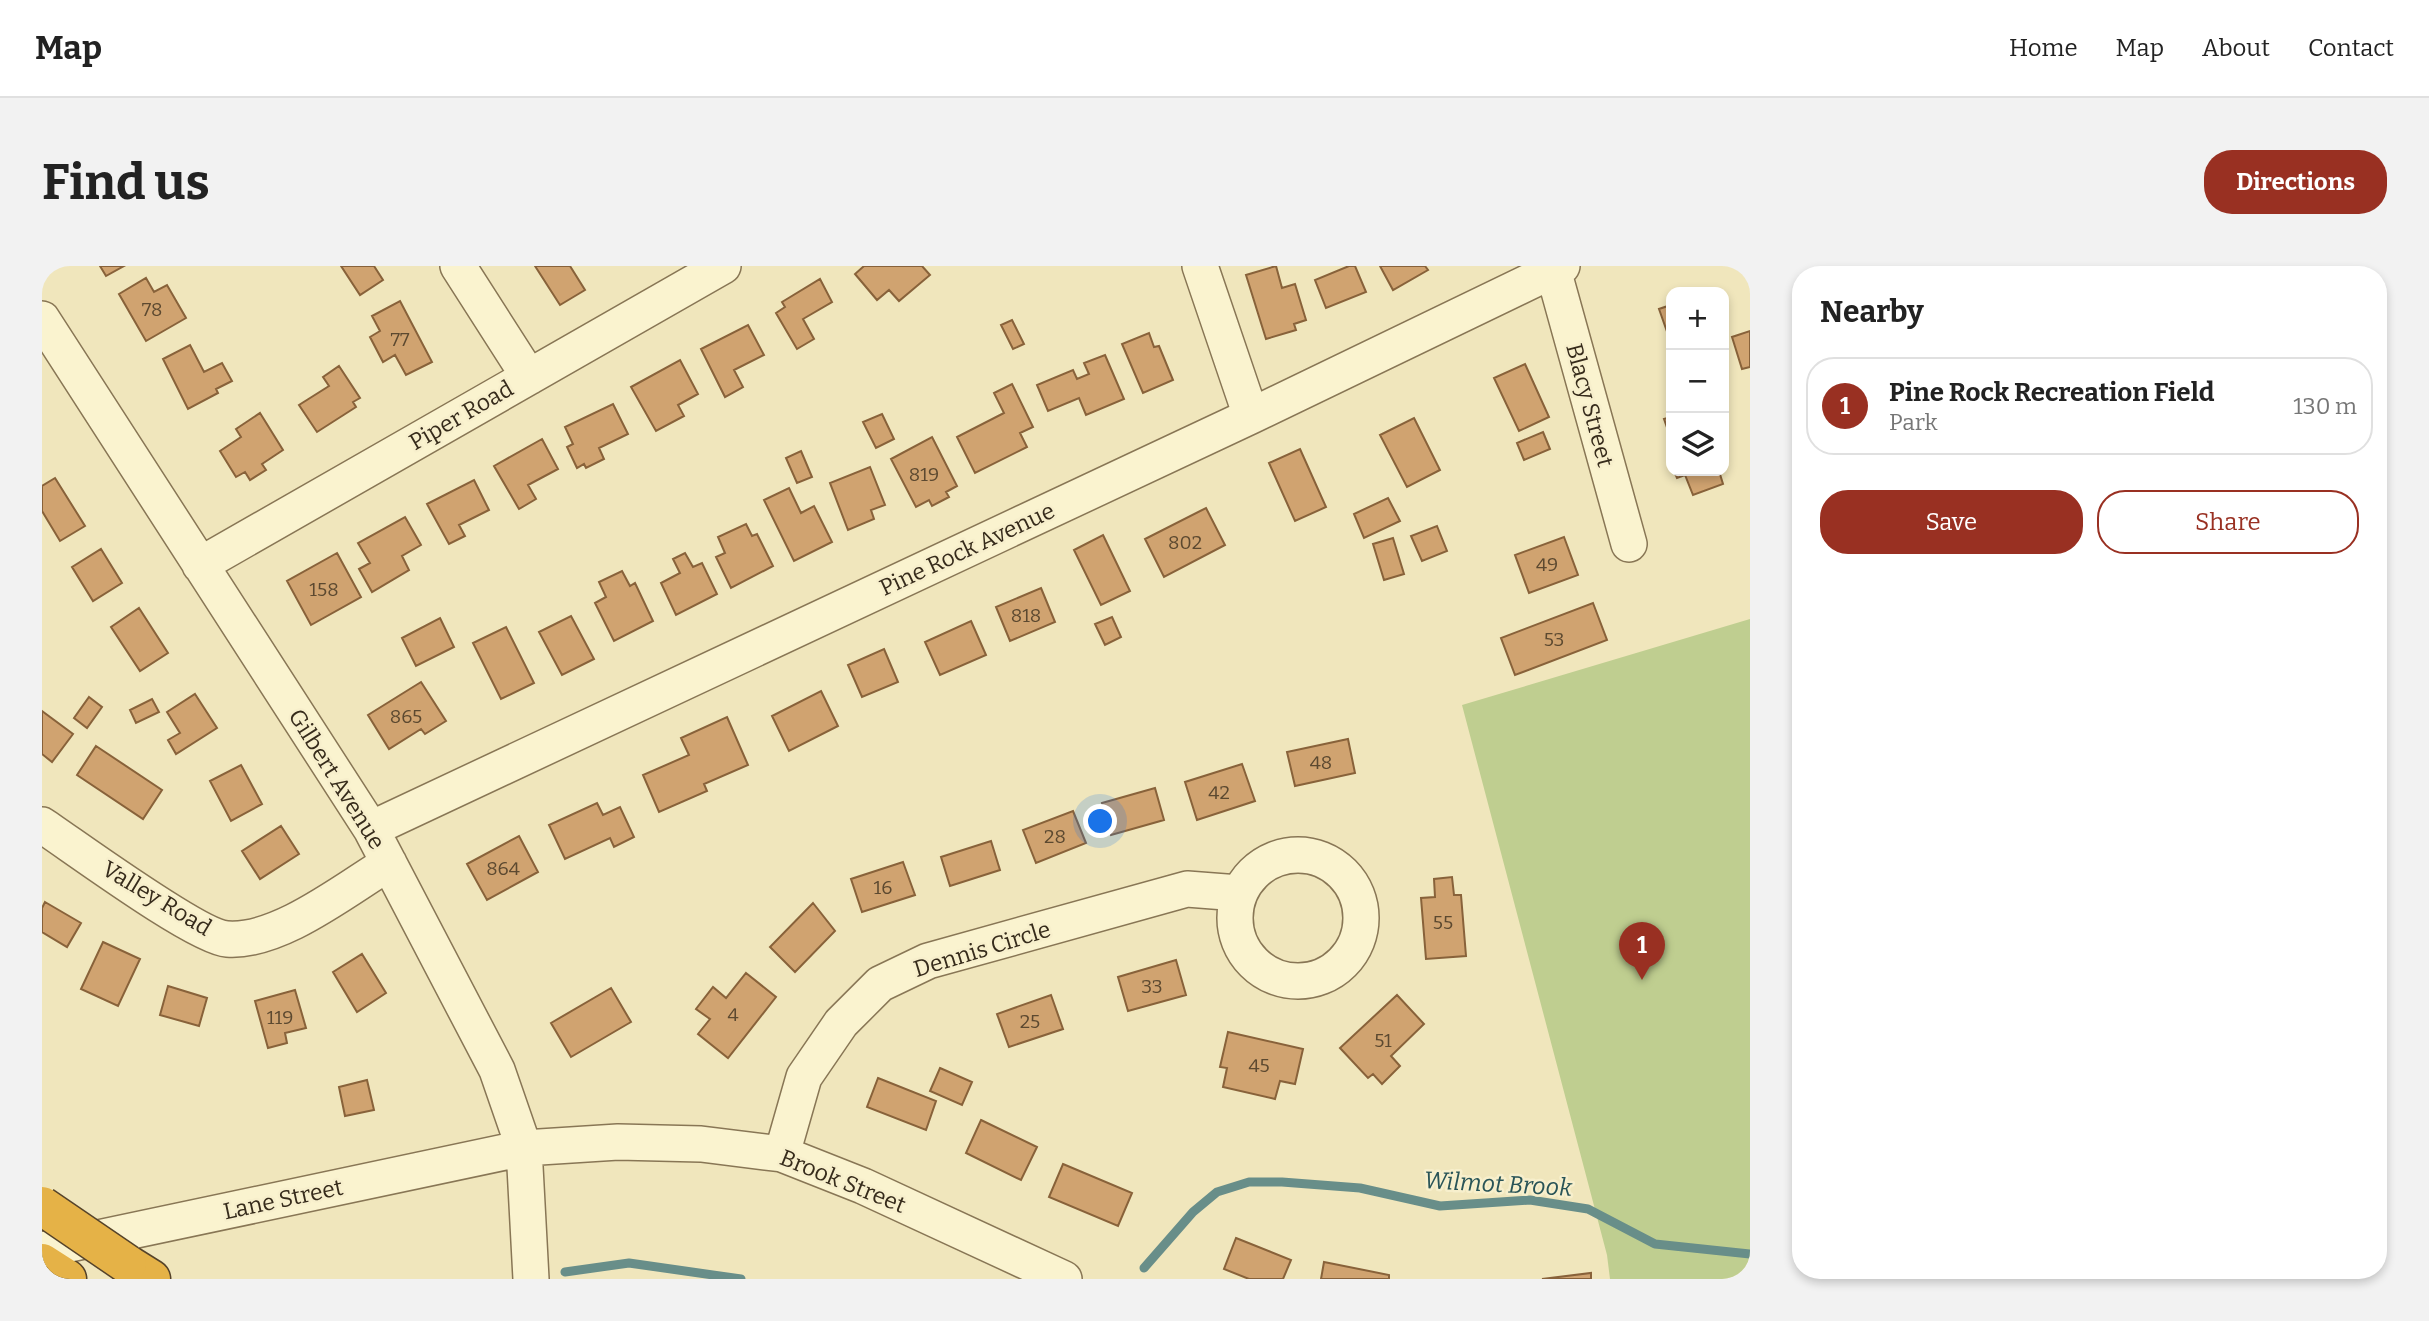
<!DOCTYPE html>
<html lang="en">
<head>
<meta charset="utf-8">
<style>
  body { margin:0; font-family:Bitter,serif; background:#f2f2f2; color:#222 }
  .controls { position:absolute; right:21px; top:21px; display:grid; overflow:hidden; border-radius:14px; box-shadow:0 4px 10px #0003 }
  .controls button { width:63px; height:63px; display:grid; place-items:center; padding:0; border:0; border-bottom:2px solid #e0e0e0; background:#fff; color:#222; font:35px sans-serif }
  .you { position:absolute; left:1059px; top:556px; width:24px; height:24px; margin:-18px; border:5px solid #fff; border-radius:50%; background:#1a73e8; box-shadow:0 0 0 10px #1a73e833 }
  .badge { display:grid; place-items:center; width:46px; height:46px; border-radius:50%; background:#993022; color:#fff; font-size:23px; font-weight:700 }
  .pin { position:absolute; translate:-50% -58px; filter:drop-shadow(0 2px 4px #0008) }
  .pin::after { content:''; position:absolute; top:37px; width:24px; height:21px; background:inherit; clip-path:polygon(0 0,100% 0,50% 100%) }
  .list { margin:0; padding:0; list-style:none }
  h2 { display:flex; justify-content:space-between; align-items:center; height:91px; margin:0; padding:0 28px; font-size:30px }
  h2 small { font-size:23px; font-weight:400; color:#767676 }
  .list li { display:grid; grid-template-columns:46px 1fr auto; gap:21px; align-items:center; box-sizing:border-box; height:98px; margin:0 14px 14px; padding:0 14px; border:2px solid #e0e0e0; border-radius:28px }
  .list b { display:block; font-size:26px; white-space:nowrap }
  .list p { margin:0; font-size:23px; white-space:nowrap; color:#767676 }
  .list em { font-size:23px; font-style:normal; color:#767676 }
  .actions { display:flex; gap:14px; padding:21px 28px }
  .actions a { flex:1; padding:16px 0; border:2px solid #993022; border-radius:28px; text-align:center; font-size:24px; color:#993022 }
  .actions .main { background:#993022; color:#fff }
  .icon { flex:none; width:38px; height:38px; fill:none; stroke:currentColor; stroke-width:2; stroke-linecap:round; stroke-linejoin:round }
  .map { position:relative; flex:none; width:1708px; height:1013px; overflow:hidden; border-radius:28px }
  header { display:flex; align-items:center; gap:42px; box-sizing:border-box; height:98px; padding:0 35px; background:#fff; border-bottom:2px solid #e0e0e0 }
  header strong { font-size:33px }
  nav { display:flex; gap:38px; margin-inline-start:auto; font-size:24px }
  .intro { display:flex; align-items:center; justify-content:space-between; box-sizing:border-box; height:168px; padding:0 42px }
  h1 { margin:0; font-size:49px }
  .button { padding:18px 32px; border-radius:28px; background:#993022; color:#fff; font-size:24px; font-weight:700 }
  main { display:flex; gap:42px; padding:0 42px }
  aside { flex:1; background:#fff; border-radius:28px; box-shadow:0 4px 10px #0003 }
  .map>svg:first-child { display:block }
  .green { fill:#bfce90 }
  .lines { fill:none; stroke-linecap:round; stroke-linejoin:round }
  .stream { stroke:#688e89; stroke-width:9 }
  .building { fill:#d0a370; stroke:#88623a; stroke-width:2 }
  .minor-casing { stroke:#887655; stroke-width:38 }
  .highway-casing { stroke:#55432a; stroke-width:41 }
  .minor { stroke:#faf3cf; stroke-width:35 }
  .highway { stroke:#e5b247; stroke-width:38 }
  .highway-bridge-casing { stroke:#55432a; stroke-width:41; stroke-linecap:butt }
  .highway-bridge { stroke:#e5b247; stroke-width:38 }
  .labels { text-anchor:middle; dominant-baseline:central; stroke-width:5; stroke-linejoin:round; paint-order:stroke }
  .number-label { font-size:19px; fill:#5c4930 }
  .street-label { font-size:23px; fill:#362b1b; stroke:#f7efcc }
  .water-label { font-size:24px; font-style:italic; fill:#295457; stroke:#f7efcc }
</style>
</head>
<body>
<header>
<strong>Map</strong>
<nav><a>Home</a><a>Map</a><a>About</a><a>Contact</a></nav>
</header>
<div class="intro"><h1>Find us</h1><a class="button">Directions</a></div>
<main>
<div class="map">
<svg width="1708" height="1013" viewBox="0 0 1708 1013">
  <rect width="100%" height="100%" fill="#f0e6bc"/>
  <path class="green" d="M1708,353V1013H1568L1565,989L1420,439Z"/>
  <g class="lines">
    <path class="stream" d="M1102,1002L1151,946L1175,926L1207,916H1240L1318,922L1398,940L1488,934L1546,943L1613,978L1708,988
      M523,1006L587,997L699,1013"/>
  </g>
  <path class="building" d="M58,0H82L64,10Z
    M299,0H332L341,14L318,29Z
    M493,0H528L543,24L518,39Z
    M822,0H880L888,9L857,35L847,24L835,34L813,8Z
    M1234,0L1240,22L1253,18L1264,54L1252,58L1254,64L1224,73L1204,9Z
    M1307,0H1313L1324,26L1284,42L1273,14Z
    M1338,0H1383L1386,4L1351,24Z
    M104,12L112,26L125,19L144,52L104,75L77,28Z
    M778,13L790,36L761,53L772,73L755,83L734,47L743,41L740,36Z
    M358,35L390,96L364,109L353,89L341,96L328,71L338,65L330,50Z
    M1629,39V77L1617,43Z
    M970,54L982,78L971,83L959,59Z
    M706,59L722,89L692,104L701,121L683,131L659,83Z
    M1708,65V101L1700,103L1690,71Z
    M1107,67L1112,81L1117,80L1131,114L1101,127L1080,78Z
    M148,79L162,106L180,97L190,115L174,123L176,127L146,143L121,93Z
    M1063,89L1082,133L1044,149L1037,132L1006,145L995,119L1031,104L1035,113L1047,108L1042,97Z
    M638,94L656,128L636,139L642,150L614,165L589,121Z
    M1483,98L1507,151L1477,165L1452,112Z
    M297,100L318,132L311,136L314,141L275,166L257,139L287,120L281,111Z
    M970,118L991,161L978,167L985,181L933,207L915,171L962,147L952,127Z
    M571,138L586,168L557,182L562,193L544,202L542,198L535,202L525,181L531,178L523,161Z
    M218,147L241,184L220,198L224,204L208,214L203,206L194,211L178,185L199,171L194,163Z
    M840,148L852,173L834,182L821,156Z
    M1629,151V173L1622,153Z
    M1372,152L1398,204L1365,221L1338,169Z
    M1501,166L1508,183L1482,194L1475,177Z
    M890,171L915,220L904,226L907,231L890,240L887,234L874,241L849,193Z
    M500,173L516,203L486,219L494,233L477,243L452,200Z
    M1258,183L1284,241L1253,255L1227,197Z
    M759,185L770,211L755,217L744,192Z
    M828,201L843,239L829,244L832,253L806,264L788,217Z
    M1632,205H1677L1681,218L1651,229L1643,209L1635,212Z
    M13,212L43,260L18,275L0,245V220Z
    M432,214L447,244L417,259L423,270L407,278L385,238Z
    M747,222L759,247L772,240L790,276L752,295L722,234Z
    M1346,232L1358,255L1322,272L1312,248Z
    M1164,242L1183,279L1122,311L1103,273Z
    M363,251L379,279L360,290L367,304L330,326L317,303L328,297L316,277Z
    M704,258L710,270L715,268L731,300L689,322L674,291L683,287L676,271Z
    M1395,260L1405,285L1380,295L1369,270Z
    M1061,269L1088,325L1059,339L1032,284Z
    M1522,271L1536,309L1487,327L1473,289Z
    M1351,272L1362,308L1342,314L1331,278Z
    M59,283L80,317L51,335L30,301Z
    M295,287L319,331L269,359L245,315Z
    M643,287L651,301L660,297L675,328L634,349L619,317L638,307L631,293Z
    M580,305L588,320L593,317L611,355L572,375L553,337L564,331L557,316Z
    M999,322L1013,356L968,375L954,341Z
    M1551,337L1565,374L1473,409L1459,372Z
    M97,342L126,387L98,405L69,361Z
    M529,350L552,393L520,409L497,366Z
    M1070,351L1079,371L1063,379L1053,358Z
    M398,352L412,381L374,400L360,372Z
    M929,355L944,389L898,409L883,376Z
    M464,361L492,417L459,433L431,377Z
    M842,383L856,416L820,431L806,399Z
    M379,416L404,455L383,468L379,463L347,483L326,449Z
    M779,425L796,460L747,485L730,450Z
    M153,428L175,462L134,488L126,474L138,467L125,446Z
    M47,431L60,441L45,462L32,452Z
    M110,433L117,446L94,457L88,444Z
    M0,445L31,468L10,496L0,488Z
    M685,451L706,499L662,518L665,525L617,546L601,509L647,489L639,472Z
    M1306,473L1313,507L1253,520L1245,486Z
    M54,480L120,524L101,553L35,509Z
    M1200,498L1213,535L1155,554L1143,516Z
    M199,499L220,538L189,555L168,515Z
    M1113,522L1122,554L1069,569L1060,537Z
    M555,537L561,549L578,541L592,571L572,581L568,572L523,593L507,559Z
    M1031,545L1044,577L994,597L981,564Z
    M239,560L257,588L218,613L200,585Z
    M477,570L496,606L445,634L425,598Z
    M949,575L958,604L908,620L899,591Z
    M861,596L873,629L820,646L809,613Z
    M1410,611L1412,629H1419L1424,690L1384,693L1379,632L1393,631L1392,613Z
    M3,636L39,657L25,681L0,666V642Z
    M771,637L793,665L753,706L728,681Z
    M61,676L98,693L76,740L39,723Z
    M320,688L344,727L315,746L291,706Z
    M1134,694L1144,729L1086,745L1076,711Z
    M704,707L734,731L686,792L656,768L668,753L654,743L671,721L684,732Z
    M126,720L165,732L157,760L118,749Z
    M569,722L589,756L529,791L509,757Z
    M253,724L264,762L243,767L245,777L226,782L213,735Z
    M1009,729L1021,763L967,781L955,748Z
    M1355,729L1382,758L1349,790L1358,800L1340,818L1331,808L1326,812L1298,782Z
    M1186,766L1261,783L1253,818L1238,815L1233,833L1181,821L1185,802L1178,801Z
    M898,802L930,816L920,839L888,825Z
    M836,812L894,835L884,864L825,841Z
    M325,814L332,844L303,850L297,821Z
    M939,854L995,881L979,914L924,887Z
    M1021,898L1090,927L1076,960L1007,931Z
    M1194,972L1249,994L1241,1013H1207L1182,1003Z
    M1282,996L1347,1009V1013H1279Z
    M1549,1007V1013H1500Z"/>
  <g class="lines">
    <g class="minor-casing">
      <path id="minor" d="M416,0L487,111
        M1158,0L1209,150
        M1510,0L1587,278
        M0,53L329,563L455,804L482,882L489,1013
        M158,299L681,0
        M0,559C33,581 155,671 185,673C237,677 304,623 347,597
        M329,563L1209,150L1520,0
        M1193 652a63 63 0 1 1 126 0a63 63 0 1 1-126 0Z
        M740,888L762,811L799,757L838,718L886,695L1145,623L1197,627
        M0,984L482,882L576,876L659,878L740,888L821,920L1022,1013"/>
    </g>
    <g class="highway-casing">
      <path id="highway" d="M0,997L25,1013
        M85,998L109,1013"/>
    </g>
    <use href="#minor" class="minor"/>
    <use href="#highway" class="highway"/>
    <g class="highway-bridge-casing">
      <path id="highway-bridge" d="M0,940L85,998"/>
    </g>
    <use href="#highway-bridge" class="highway-bridge"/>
  </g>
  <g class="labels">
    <g class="number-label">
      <text x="110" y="43">78</text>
      <text x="358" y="73">77</text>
      <text x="882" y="208">819</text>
      <text x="1143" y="276">802</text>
      <text x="1505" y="298">49</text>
      <text x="282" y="323">158</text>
      <text x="984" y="349">818</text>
      <text x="1512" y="373">53</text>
      <text x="364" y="450">865</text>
      <text x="1279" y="496">48</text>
      <text x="1177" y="526">42</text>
      <text x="1013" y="570">28</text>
      <text x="461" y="602">864</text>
      <text x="841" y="621">16</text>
      <text x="1401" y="656">55</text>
      <text x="1110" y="720">33</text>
      <text x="691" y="748">4</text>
      <text x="238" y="751">119</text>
      <text x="988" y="755">25</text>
      <text x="1341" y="774">51</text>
      <text x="1217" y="799">45</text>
    </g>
    <g class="street-label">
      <text transform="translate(1548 139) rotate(75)">Blacy Street</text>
      <text transform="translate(419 149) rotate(-30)">Piper Road</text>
      <text transform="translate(925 283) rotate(-25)">Pine Rock Avenue</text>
      <text transform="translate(295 513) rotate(58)">Gilbert Avenue</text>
      <text transform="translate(115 632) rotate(31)">Valley Road</text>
      <text transform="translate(940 683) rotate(-17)">Dennis Circle</text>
      <text transform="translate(801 915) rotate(22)">Brook Street</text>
      <text transform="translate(241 933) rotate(-12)">Lane Street</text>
    </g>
    <g class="water-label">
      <text transform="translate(1456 918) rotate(3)">Wilmot Brook</text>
    </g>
  </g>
</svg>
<div class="controls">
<button>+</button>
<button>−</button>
<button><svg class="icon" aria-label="layers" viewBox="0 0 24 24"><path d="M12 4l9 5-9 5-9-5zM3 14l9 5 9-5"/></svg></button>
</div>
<div class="you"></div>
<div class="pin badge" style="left:1600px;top:714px">1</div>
</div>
<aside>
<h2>Nearby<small></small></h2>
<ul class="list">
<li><span class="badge">1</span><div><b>Pine Rock Recreation Field</b><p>Park</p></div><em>130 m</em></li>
</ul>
<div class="actions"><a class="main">Save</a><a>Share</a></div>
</aside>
</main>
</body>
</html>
